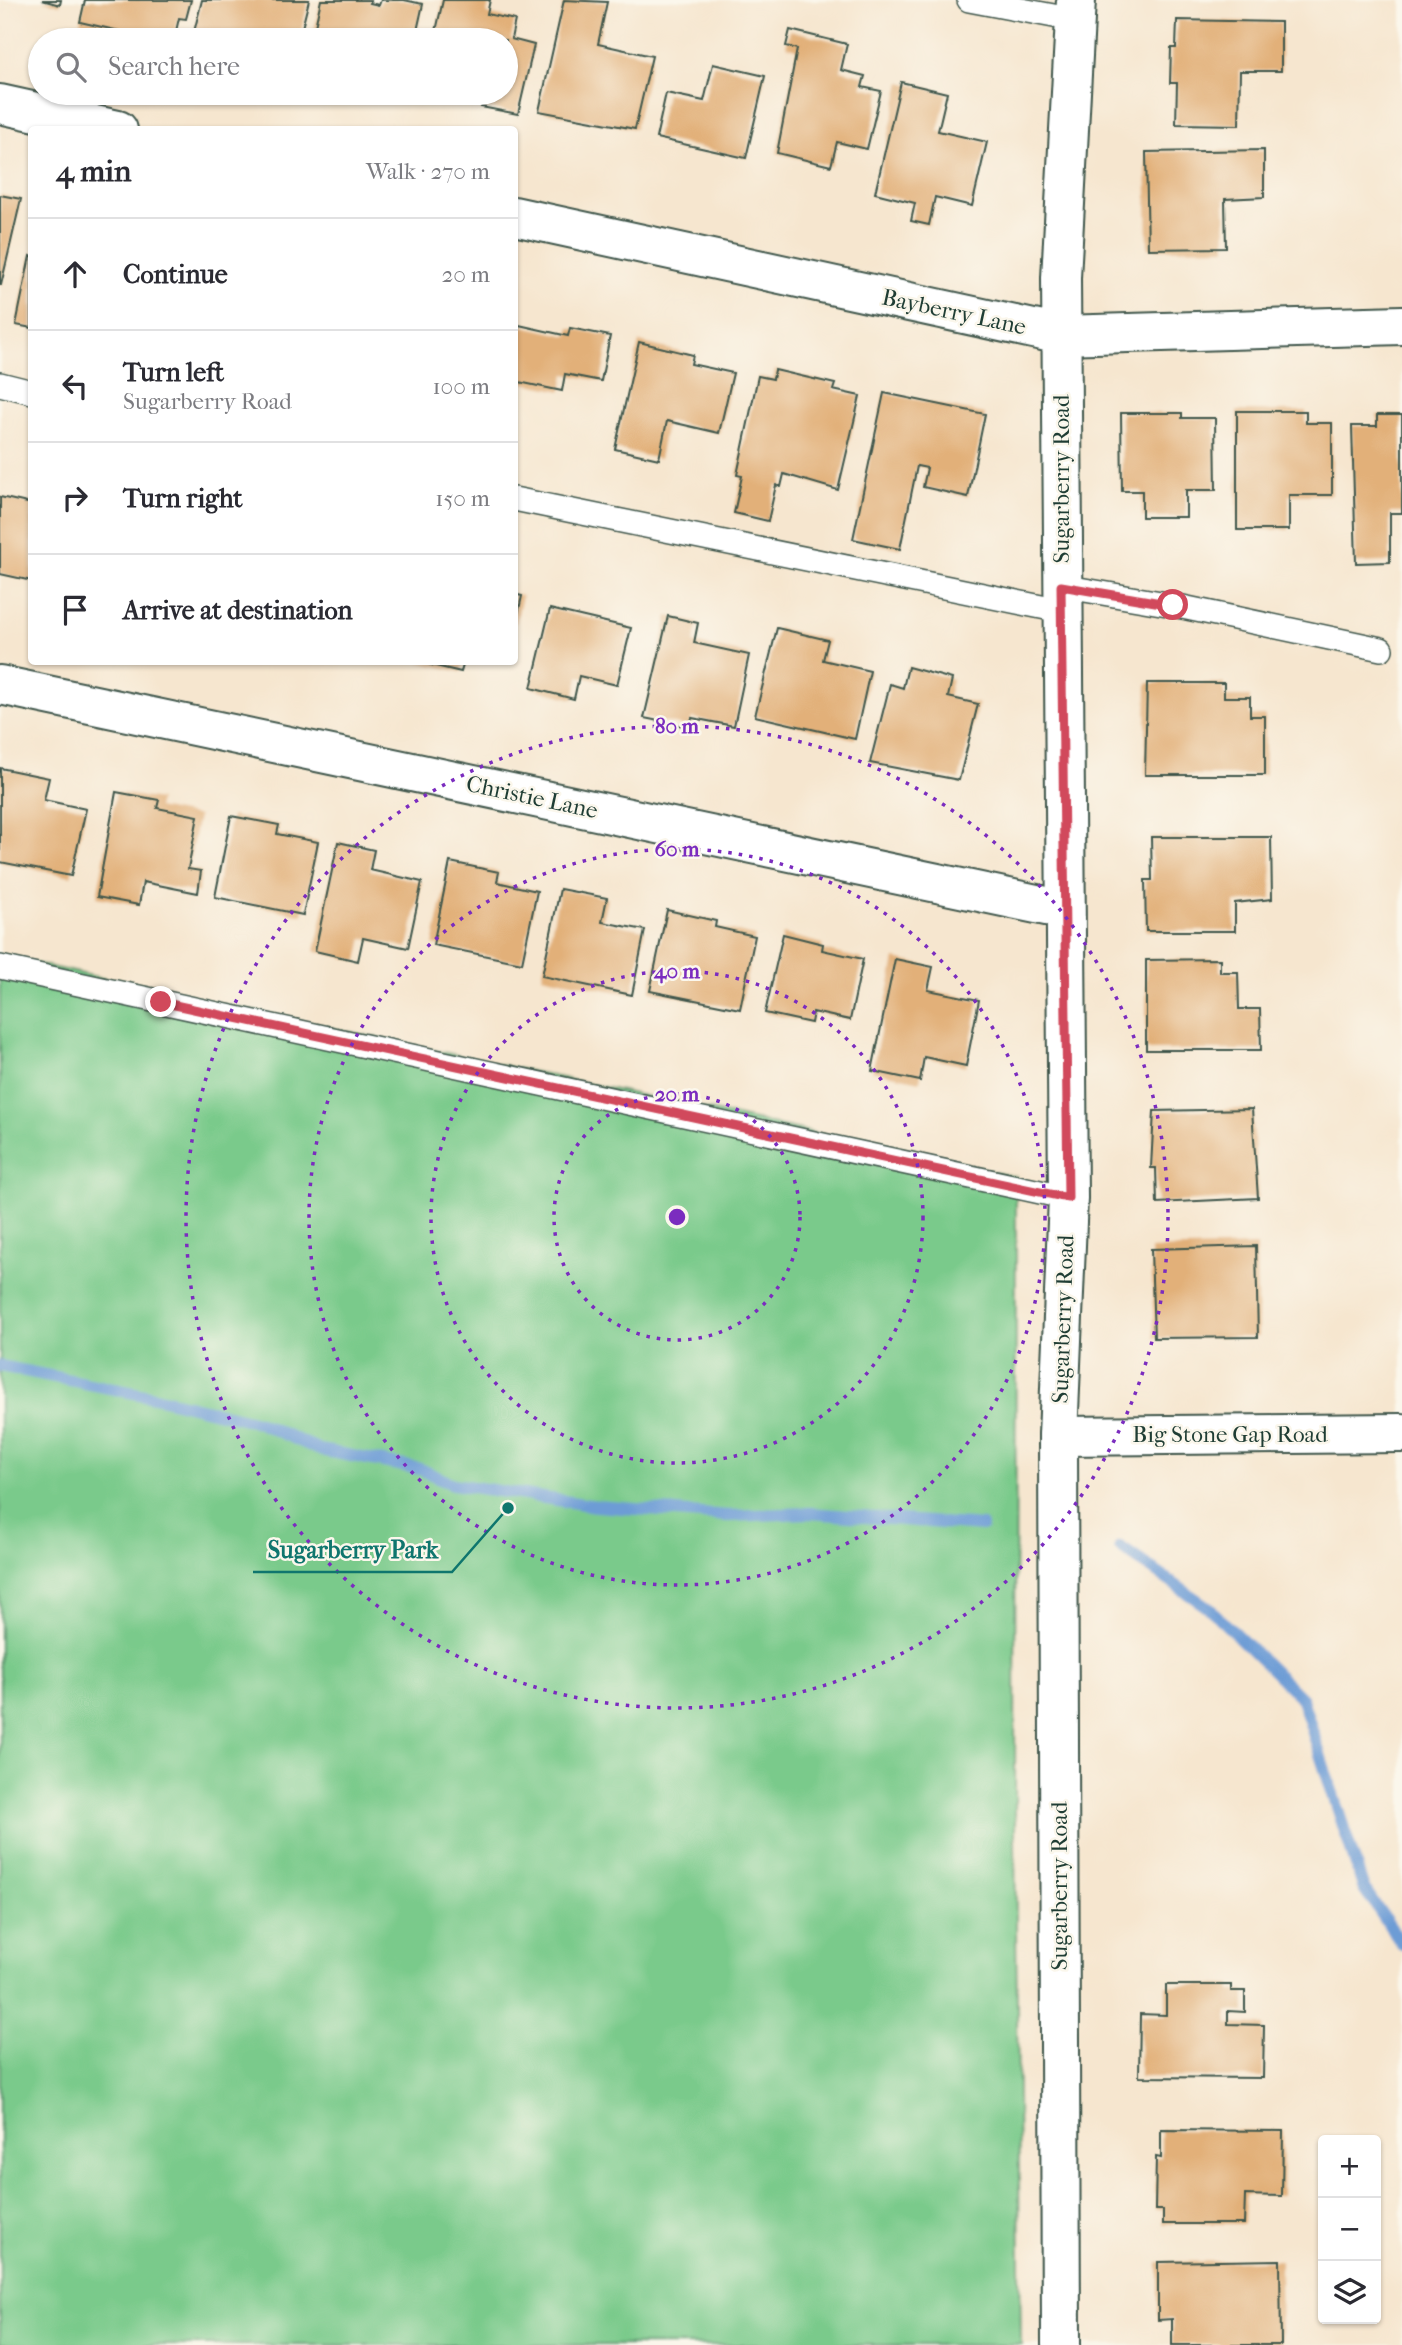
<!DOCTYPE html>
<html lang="en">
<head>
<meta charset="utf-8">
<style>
  body { margin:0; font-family:"IM FELL French Canon",serif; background:#f7f7f7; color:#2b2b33 }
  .controls { position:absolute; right:21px; bottom:21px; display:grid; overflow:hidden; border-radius:7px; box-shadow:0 2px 5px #0004 }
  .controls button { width:63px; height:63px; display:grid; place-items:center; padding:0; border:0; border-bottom:2px solid #e1e1e2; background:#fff; color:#2b2b33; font:35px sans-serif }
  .stop { position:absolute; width:21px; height:21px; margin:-16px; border:5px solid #d1495b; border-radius:50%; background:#fff }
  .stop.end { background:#d1495b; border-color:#fff; box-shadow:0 2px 7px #0008 }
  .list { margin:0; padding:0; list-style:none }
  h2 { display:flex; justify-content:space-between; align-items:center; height:91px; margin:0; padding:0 28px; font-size:30px }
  h2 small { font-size:23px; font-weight:400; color:#7c7c81 }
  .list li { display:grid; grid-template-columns:46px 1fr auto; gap:21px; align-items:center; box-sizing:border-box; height:112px; padding:0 28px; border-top:2px solid #e1e1e2 }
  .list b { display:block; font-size:26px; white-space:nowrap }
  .list p { margin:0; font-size:23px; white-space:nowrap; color:#7c7c81 }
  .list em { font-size:23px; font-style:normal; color:#7c7c81 }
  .icon { flex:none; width:38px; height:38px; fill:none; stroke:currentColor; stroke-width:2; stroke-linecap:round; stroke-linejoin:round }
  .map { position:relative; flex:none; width:1402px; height:2345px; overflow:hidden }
  .search { position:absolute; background:#fff; box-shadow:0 2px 5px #0004; left:28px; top:28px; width:490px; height:77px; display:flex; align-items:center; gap:18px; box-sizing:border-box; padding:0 24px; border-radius:38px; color:#7c7c81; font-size:26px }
  .panel { position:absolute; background:#fff; box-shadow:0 2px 5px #0004; left:28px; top:126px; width:490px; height:539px; border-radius:7px }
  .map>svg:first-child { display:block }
  .green { fill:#7aca8b; stroke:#4c8460; stroke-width:2 }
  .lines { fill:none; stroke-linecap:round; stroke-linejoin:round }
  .stream { stroke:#6d9cd5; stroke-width:12 }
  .building { fill:#e2b079 }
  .service-casing { stroke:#3f564b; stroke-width:26 }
  .minor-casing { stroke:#3f564b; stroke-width:42 }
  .tertiary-casing { stroke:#3f564b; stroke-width:42 }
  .service { stroke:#fff; stroke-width:23 }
  .minor { stroke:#fff; stroke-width:38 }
  .tertiary { stroke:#fff; stroke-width:38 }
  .route { stroke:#d1495b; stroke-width:9 }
  .ring { fill:none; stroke:#7b2cbf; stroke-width:3.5; stroke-dasharray:3.5 7 }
  .labels { text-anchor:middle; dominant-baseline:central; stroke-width:5; stroke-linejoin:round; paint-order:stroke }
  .street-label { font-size:23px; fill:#1f3d34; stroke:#fbf7ec }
  .centre { fill:#7b2cbf; stroke:#fbf7ec; stroke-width:3.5 }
  .ring-label { font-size:21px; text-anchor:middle; font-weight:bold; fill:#7b2cbf; stroke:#fbf7ec; stroke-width:5; stroke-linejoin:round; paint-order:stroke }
  .leader { fill:none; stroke:#0f766e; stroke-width:2.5 }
  .callout-dot { fill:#0f766e; stroke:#fbf7ec; stroke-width:2.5 }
  .callout-label { font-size:24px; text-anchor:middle; font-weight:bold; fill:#0f766e; stroke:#fbf7ec; stroke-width:5; stroke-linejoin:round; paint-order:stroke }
</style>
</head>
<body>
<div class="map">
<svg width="1402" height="2345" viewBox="0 0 1402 2345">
  <rect width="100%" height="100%" fill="#fbf7ec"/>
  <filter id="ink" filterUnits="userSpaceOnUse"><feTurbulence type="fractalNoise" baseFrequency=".0143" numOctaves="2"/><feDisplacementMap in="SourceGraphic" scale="14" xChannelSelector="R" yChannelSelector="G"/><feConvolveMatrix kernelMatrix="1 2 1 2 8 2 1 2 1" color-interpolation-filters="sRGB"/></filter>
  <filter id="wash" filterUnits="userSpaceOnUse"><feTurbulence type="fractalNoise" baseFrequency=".00686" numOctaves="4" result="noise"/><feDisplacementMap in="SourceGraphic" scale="28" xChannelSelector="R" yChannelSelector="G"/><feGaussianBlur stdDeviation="1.57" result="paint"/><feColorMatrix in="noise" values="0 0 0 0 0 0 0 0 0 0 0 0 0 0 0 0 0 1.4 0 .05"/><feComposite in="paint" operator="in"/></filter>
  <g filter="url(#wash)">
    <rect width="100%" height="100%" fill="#f6e6cf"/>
    <path class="green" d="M0,956L1016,1177L1015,1840L1021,2345H0Z"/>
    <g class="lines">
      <path class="stream" d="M0,1366L159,1398L257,1422L320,1450L420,1469L453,1484L596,1506L728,1516L810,1513L982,1526
        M1120,1547L1209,1608L1302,1699L1363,1887L1402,1944"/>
    </g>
    <g id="blocks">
      <path class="building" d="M42,0H61L60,5Z
        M85,0H191L186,19L179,18L174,40H159L80,22Z
        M202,0H309L299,40H206L193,36Z
        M321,0H371L370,3L379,5L381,0H404L423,4L415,40H312Z
        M443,0H490L487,14L515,20L511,39L534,45L518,114L481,107L482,101L437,94L506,93V40H434Z
        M564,0L607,2L598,44L652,56L635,129L539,111Z
        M1177,20L1281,22V71H1240L1239,125L1176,124L1177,83H1170L1171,48H1176Z
        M790,30L847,44L841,70L865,76L862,87L881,91L867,149L837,142L831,166L777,153L797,49L786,46Z
        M713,64L765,76L746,158L656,138L666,93L704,101Z
        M901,82L947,93L938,131L987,142L972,206L935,197L929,225L911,221L915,203L875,193Z
        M1264,150V197L1225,199L1226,248L1148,249L1146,152Z
        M0,195L21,199L1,285H0Z
        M30,256L32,257V328L16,325Z
        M519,325L568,336L570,328L610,336L601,381L565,374L562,391L514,381V346Z
        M639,342L693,355L691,364L733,373L719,433L667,421L659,459L615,449Z
        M775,370L835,384L833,390L860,396L838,490L784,474L781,487L776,485L768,521L734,513L742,476L737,475L758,376L773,379Z
        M884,393L985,414L968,497L923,487L927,468L917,466L900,549L853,539Z
        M1237,411H1306V423H1332V495H1289V530H1237Z
        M1121,413H1182V418H1215L1216,490H1186V517H1142V491H1122Z
        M1377,415H1402V513H1390V562L1356,563L1352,426H1377Z
        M0,497L32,504V581L0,574Z
        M514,594L522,596L516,623H514Z
        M550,609L631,628L617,685L579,676L574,699L531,688Z
        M668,616L698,623L694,643L749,655L734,726L692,718L689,727L644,718Z
        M777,628L828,640L823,660L870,671L855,739L755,716Z
        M419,662H464L461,672Z
        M908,667L952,679L948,697L978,704L959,780L870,763L890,684L903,688Z
        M1147,683H1224V697H1250V716H1265V775H1145Z
        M0,768L49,778L44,800L86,809L71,876L0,862Z
        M116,792L159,800L157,808L198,816L188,869L201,871L198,893L143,882L139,905L97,897Z
        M231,816L279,825L277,834L318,842L303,915L215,897Z
        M1151,837H1271L1272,899L1235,903V931H1146L1145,880H1152Z
        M338,842L374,850L370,870L422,882L408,948L363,938L358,961L315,951Z
        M450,862L499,872L497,882L537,891L522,963L433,945Z
        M560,889L607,898L602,922L645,930L632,995L542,976Z
        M667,910L716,921L715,927L755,936L740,1009L650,991Z
        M783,934L823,944L822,950L863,959L850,1020L813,1012L811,1023L765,1013Z
        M895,959L933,967L928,990L979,1000L966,1066L924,1057L920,1081L872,1071Z
        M1220,959V972H1238L1239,1009H1260L1261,1050H1146V960Z
        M1252,1109L1258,1198L1157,1203L1156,1168H1151L1154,1111Z
        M1256,1246L1258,1337L1154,1338L1151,1249Z
        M1166,1985H1231V1991H1245V2012L1228,2011V2024L1264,2025L1263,2078L1139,2077L1140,2014L1166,2015Z
        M1161,2130L1283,2131L1282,2196L1245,2195L1244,2224H1163V2210H1155L1156,2157L1161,2158Z
        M1280,2260L1281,2345H1172V2319L1158,2320V2262Z"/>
    </g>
  </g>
  <g filter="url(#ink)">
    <use href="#blocks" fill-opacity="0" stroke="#3f564b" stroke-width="2"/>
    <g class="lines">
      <g class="service-casing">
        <path id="service" d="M969,0L1075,20
          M0,384L32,392
          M514,499L1061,611
          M1061,586L1173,605L1381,649
          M0,967L1068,1198"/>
      </g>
      <g class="minor-casing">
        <path id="minor" d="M0,104L118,130
          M514,216L1061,335L1402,325
          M0,685L1065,910
          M1061,2345L1058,1436L1068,1198L1061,278L1076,0"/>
      </g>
      <g class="tertiary-casing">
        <path id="tertiary" d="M1058,1436L1402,1433"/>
      </g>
      <use href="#service" class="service"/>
      <use href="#minor" class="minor"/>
      <use href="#tertiary" class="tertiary"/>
    </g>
  </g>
  <g class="lines" filter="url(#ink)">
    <path class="route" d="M161,1002L1068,1198L1061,586L1173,605"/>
  </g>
  <g class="ring">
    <circle cx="677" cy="1217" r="123"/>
    <circle cx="677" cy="1217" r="246"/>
    <circle cx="677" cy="1217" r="368"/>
    <circle cx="677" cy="1217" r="491"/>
  </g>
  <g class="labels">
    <g class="street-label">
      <text transform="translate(954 312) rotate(12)">Bayberry Lane</text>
      <text transform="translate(1061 479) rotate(-90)">Sugarberry Road</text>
      <text transform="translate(532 797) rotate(12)">Christie Lane</text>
      <text transform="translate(1063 1319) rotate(-88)">Sugarberry Road</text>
      <text x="1230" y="1434">Big Stone Gap Road</text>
      <text transform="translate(1059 1886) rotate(-90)">Sugarberry Road</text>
    </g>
  </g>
  <circle cx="677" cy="1217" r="10" class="centre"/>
  <g class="ring-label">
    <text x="677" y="733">80 m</text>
    <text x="677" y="856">60 m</text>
    <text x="677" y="978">40 m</text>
    <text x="677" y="1101">20 m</text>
  </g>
  <path class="leader" d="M508 1508L452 1572H253"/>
  <circle class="callout-dot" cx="508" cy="1508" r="7"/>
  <g class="callout-label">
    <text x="353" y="1558">Sugarberry Park</text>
  </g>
</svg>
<div class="controls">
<button>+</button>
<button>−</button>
<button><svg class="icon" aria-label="layers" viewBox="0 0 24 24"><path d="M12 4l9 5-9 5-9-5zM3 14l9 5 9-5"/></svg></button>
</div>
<div class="stop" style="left:1173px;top:605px"></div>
<div class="stop end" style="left:161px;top:1002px"></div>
<div class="search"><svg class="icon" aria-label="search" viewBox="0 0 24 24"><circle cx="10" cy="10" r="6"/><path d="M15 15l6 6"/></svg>Search here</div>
<section class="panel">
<h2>4 min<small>Walk · 270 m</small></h2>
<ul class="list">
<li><svg class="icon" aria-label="ahead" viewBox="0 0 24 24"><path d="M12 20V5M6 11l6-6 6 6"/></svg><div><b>Continue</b></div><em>20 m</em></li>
<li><svg class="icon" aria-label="left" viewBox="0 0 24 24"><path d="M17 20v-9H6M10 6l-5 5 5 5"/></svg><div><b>Turn left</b><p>Sugarberry Road</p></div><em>100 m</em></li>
<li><svg class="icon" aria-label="right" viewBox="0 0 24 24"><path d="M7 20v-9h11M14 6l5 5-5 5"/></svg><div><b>Turn right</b></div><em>150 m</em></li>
<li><svg class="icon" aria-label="arrive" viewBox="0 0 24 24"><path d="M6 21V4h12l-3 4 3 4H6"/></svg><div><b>Arrive at destination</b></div></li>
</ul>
</section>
</div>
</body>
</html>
